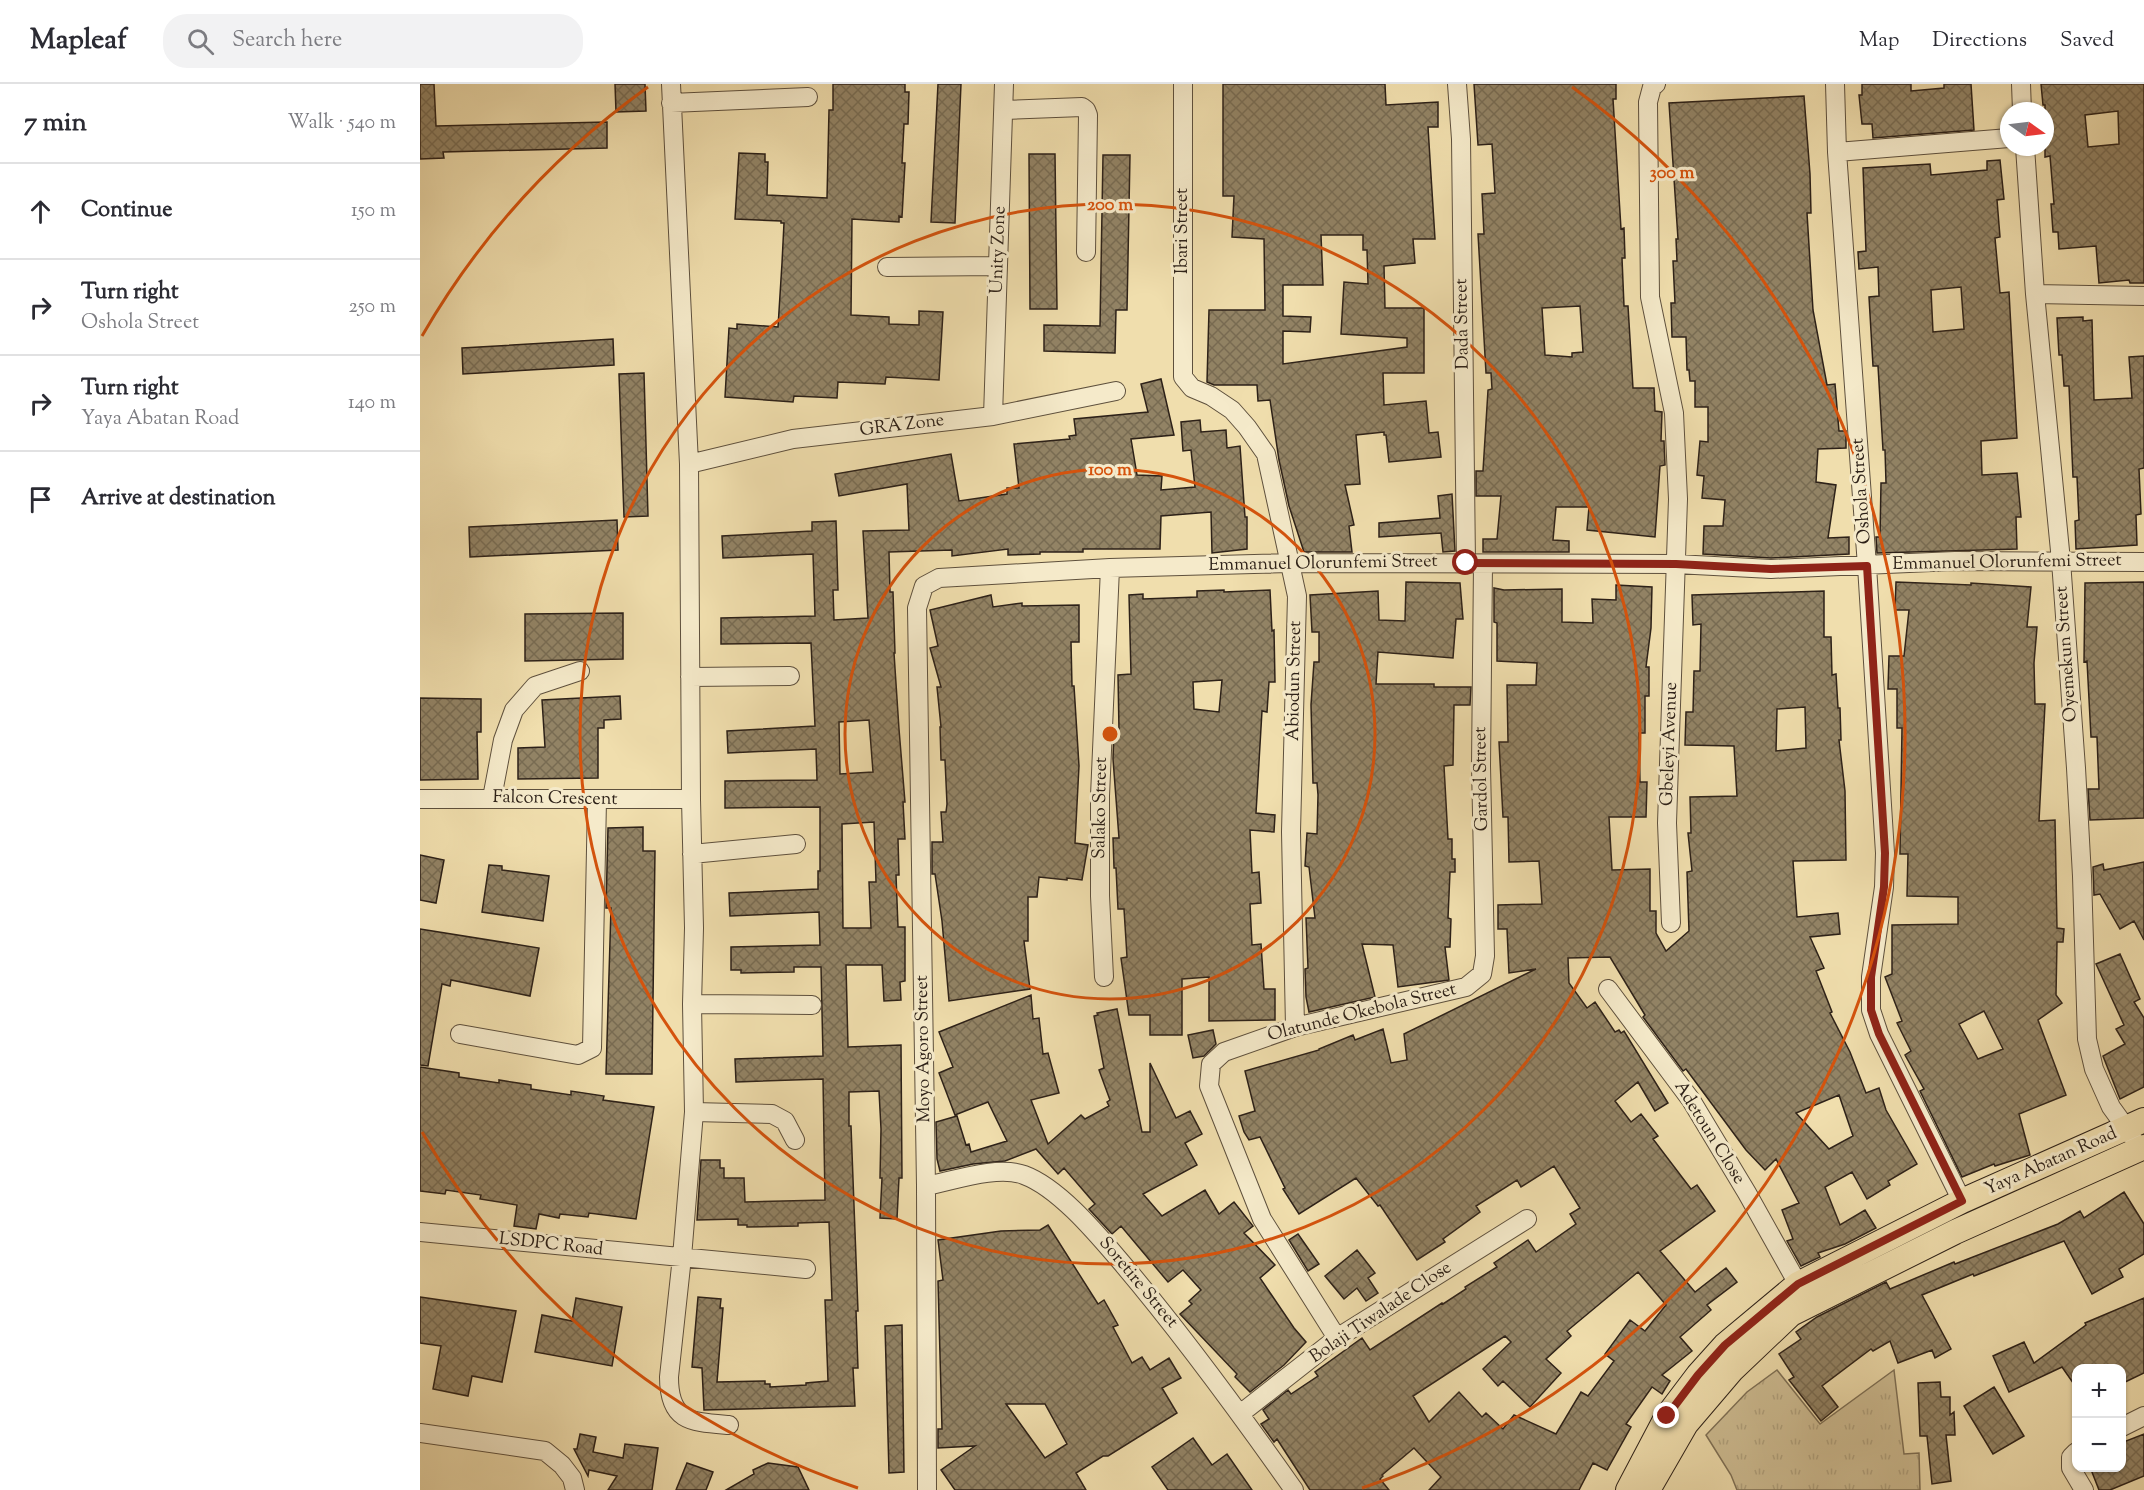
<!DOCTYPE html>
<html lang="en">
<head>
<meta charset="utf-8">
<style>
  body { margin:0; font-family:"Sorts Mill Goudy",serif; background:#f2f2f3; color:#2b2b33 }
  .controls { position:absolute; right:18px; bottom:18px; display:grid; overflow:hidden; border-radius:12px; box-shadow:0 2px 4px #0004 }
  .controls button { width:54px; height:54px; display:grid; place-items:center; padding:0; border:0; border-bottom:2px solid #e1e1e2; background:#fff; color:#2b2b33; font:30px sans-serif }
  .compass { position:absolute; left:1580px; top:18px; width:54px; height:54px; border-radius:50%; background:#fff; box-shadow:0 2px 4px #0004; rotate:104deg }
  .stop { position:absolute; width:18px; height:18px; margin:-14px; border:4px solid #8f2418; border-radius:50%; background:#fff }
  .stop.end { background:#8f2418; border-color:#fff; box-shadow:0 2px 6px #0008 }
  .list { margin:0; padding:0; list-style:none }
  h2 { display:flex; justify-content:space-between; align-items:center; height:78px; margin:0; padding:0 24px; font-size:26px }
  h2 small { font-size:20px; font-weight:400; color:#7c7c81 }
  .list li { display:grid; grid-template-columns:39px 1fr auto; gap:18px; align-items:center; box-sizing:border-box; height:96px; padding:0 24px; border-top:2px solid #e1e1e2 }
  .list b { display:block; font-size:22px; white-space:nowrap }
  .list p { margin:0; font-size:20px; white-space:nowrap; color:#7c7c81 }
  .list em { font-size:20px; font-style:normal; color:#7c7c81 }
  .icon { flex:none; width:33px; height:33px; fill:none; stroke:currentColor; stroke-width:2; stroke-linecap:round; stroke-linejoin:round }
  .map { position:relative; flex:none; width:1724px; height:1406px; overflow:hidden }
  header { display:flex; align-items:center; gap:36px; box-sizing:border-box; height:84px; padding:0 30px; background:#fff; border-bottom:2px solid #e1e1e2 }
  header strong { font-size:28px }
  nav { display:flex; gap:33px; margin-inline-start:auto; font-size:21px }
  .search { width:420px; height:54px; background:#f2f2f3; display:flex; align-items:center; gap:15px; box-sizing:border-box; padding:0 21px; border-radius:24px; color:#7c7c81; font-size:22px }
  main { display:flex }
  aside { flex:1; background:#fff }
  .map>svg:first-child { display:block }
  .grass { fill:url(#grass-tufts); stroke:#7e7056; stroke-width:1.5 }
  .building { fill:url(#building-cross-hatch); stroke:#2d2118; stroke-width:1.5; fill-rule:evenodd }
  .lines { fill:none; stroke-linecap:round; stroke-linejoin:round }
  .minor-casing { stroke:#5e503d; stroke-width:20 }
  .major-casing { stroke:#2d2118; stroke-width:26 }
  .minor { stroke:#f5eaca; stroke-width:18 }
  .major { stroke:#f0dead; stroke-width:24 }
  .route { stroke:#8f2418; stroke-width:8 }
  .ring { fill:none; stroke:#d5530d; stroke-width:3 }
  .labels { text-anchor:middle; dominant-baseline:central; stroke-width:6; stroke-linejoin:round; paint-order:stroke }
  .street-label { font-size:18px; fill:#2d2118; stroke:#f5eaca }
  .centre { fill:#d5530d; stroke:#f5eaca; stroke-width:3 }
  .ring-label { font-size:18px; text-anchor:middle; font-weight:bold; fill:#d5530d; stroke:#f5eaca; stroke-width:6; stroke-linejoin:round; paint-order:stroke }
</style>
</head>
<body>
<header>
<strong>Mapleaf</strong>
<div class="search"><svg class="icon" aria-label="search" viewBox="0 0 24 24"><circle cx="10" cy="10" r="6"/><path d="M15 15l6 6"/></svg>Search here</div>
<nav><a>Map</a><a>Directions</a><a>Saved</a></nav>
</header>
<main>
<aside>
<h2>7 min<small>Walk · 540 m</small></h2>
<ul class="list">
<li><svg class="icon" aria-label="ahead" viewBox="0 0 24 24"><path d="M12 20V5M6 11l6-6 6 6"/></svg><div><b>Continue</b></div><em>150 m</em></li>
<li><svg class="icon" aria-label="right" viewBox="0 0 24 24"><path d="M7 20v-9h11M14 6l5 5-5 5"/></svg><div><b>Turn right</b><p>Oshola Street</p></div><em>250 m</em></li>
<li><svg class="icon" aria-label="right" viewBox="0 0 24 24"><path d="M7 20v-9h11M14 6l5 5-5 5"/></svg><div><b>Turn right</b><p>Yaya Abatan Road</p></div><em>140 m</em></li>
<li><svg class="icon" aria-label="arrive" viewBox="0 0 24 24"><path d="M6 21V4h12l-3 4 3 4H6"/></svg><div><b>Arrive at destination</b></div></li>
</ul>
</aside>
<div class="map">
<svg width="1724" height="1406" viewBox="0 0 1724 1406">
  <defs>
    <pattern id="grass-tufts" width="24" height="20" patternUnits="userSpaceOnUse" patternTransform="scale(1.5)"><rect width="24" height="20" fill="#cfbe94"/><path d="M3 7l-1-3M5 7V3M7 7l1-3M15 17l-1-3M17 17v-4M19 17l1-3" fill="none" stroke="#b2a37f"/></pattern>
    <pattern id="building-cross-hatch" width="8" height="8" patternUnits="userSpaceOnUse" patternTransform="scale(1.5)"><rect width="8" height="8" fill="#928365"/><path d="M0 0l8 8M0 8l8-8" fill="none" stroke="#786b52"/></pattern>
  </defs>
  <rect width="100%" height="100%" fill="#f0dead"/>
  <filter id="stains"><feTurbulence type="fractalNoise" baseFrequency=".00333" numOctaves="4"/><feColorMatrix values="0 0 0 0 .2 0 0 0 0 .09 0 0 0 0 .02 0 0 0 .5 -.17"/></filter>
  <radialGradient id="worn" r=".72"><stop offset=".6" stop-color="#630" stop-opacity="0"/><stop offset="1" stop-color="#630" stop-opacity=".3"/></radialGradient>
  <path class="grass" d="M1357,1286L1400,1340L1474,1286L1484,1370L1499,1369L1500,1406H1317L1311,1391L1286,1351L1327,1308Z"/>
  <path class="building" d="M0,0H14L16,42L187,38V64L23,68L24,74L0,75Z
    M195,0H225L226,27L196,28Z
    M413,0H485V8H489L488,40H484L482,79H485L482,133L479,132V138L432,135L431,231L469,233V240L499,241V227L523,228L519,296L466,293L465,300L418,298L417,314L374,312L373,318L305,313L309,244L317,245V240L358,243L362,179L364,139H361V137L315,135L319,69L345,70V78H348L347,111L407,114L409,26H413Z
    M518,0H541L535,139L511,138Z
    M803,0H965L966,21L1018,18V43H1008L1015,155H993L995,179L964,182L965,224H1004V289H963L964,321L1006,317L1009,349L1018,348L1021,373L969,378L966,351H964V348L936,351L940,400L925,401L934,441L929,442L932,468H884L869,422L859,376L850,316L838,317L837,301H794L787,298L789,226H845L844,155L812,153L814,112H803ZM901,151H943V166H947L948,200L924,198L921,250L987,254V263L863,280V247L890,248L891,233L863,232V201H903Z
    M1054,0H1196V15H1193L1201,145L1204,144L1205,174H1202L1204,222H1208L1213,304H1234L1235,327L1242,328L1241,357H1244L1245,381L1240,382L1235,453L1167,446L1169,423H1136L1133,456L1149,457V468H1063V455H1077L1081,412H1056V387H1063L1068,306L1072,305L1071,289H1066L1058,150H1064L1062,110L1075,109L1072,60L1058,61ZM1160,222L1163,268L1152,269V273L1125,271L1122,224Z
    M1442,0H1491V7L1524,4V0H1551L1554,46L1453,54L1452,40H1442L1439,11H1442Z
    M1621,0H1724V199H1710L1709,196L1679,199L1676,162L1639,165L1638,148H1633L1631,120H1634L1630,72L1625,73V21H1623ZM1698,27L1699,60L1668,63L1665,31Z
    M1384,12L1390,90L1391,129H1387L1393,226L1407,301L1415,300L1419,347H1426V364L1398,365L1396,398L1416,401L1408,454L1429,453V470L1351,474L1283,470L1284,442H1303L1305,416L1282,414L1284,392L1277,391L1280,357L1288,358V323H1275V297H1270L1269,286H1267L1266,253H1252L1251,219H1255L1253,177H1257L1256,155H1258L1249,19Z
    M609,70H635L637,225H610Z
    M683,71H710L707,226H696L695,269L624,267V241L680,242Z
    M1580,76L1584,115L1577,116L1580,153L1575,154L1580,209L1589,208L1597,354L1561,357L1562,391L1597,389L1601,433H1596L1597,465L1457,469L1456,453H1460L1461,399H1466L1465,366H1463L1458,282H1453L1449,213L1459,212L1458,183L1439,185L1438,168L1446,167L1443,84L1510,80L1511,91L1567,86V77ZM1541,203L1544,245L1513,248L1511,206Z
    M1663,233V237L1672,236L1674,316L1712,314L1709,273L1724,272V384L1719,385L1721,430L1716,431L1717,461L1656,465L1655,437L1659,436L1657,393H1653L1649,302H1644L1642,271H1639L1637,234Z
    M193,255L194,281L43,290L42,264Z
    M224,289L228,432L204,433L199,290Z
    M741,295L754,351L711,355L717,391L742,392L741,406L775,403L771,366L763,367L761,338L780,336L781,348L806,346L807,364L820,362L825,433H827V465L792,469L791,428L741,432L740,465H663V468H620V470L588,471V465L532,472V466L469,468L470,508H473L475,569H474L479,645L485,718H483L485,755H478L479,791H476L478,843H485V897L480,898L481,916L464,917L462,881H426L428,963L481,961L482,1094H479L477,1135L460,1134L462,1094H460L461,1045L459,1007L429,1008V1042H431L438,1227H436L438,1284H433L435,1322L284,1326L282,1284L272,1283L278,1213L301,1215L300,1224H303L297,1298L345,1297V1300H350V1303L386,1301V1299L408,1297L405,1216H412L409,1138L378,1139V1142L327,1143V1141H318V1135L277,1136L281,1076H300V1084H304V1094H324L325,1118L405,1116L403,995L316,998L315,975L403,972L401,883H374V888L321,889V886H311V863L400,861L399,828L310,832L309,809L398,805V787H400V723L305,724V697L397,696L396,665L308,669L307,647L395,642L391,559L301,560V534L395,532L393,470L303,474L302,452L392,447V438L416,437L418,506H413L414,536L448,534L443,447L489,446L487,400L419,412L415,390L531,370L539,417L587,410V404H599L594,360L650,355L649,352L656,351L654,335L728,328L721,300ZM449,636L453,688L420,690L419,638ZM454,738L456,798H449L451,844H423L422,740Z
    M1032,410L1035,467L1023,468L1021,449L959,453V439L1020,434L1018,412Z
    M197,436L198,466L50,473L49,443Z
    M986,498L1040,499L1043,535H1036L1033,574L958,568L956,600H1014V603H1051L1050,621H1034L1033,681L1024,682L1028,755H1032V775H1035V788H1030L1028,834L1031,835L1030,863H1025L1029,896L978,903L973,861L942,860L955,913L889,928L886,913L885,885L888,884L886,834H895L889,783L885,782L887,749L897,750L898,711L897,699H893L891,621L894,578H899V548H892L890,511L958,507L959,536L985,537Z
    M1476,498L1551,501V499L1611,503L1607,543H1617L1614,579L1615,620H1625L1619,737L1635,736L1637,844L1644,845L1643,858H1637L1636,911L1642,919L1618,936L1646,1011L1599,1030L1610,1071L1575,1082L1574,1080L1542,1093L1500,1007L1504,1005L1485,971L1491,967L1477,939L1482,937L1465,893L1472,890V841L1538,840V813L1487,812L1488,770H1480L1482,644H1477V605H1468L1469,572H1484L1489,526H1475ZM1564,927L1583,965L1558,975L1539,940Z
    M1724,498V734L1670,736L1668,705H1679L1677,653H1671L1667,577L1664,578L1665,499Z
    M1196,501L1232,503L1231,544L1226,583H1229V612H1225V649H1219L1220,698H1227L1226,733H1189L1192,786L1230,785V827H1236V849L1246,867L1269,847L1267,788L1272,787L1268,749H1271L1270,713L1317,712L1314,662L1265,661L1266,628H1273L1274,587H1280L1281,540L1273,541L1272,511L1404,507V553H1411L1412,591L1416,590L1418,624H1420L1421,656H1419L1425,707L1426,776L1373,777L1377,833L1418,829L1420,850L1390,853L1404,884L1396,887L1412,928L1410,929L1430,968L1446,1009L1459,1004L1466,1026L1497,1080L1468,1097L1470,1101L1447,1115L1432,1088L1405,1103L1420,1141L1445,1126L1456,1144L1425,1160L1398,1169L1400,1173L1381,1182L1367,1157L1373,1155L1362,1126L1379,1119L1356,1075L1345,1086L1326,1066L1266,985L1263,987L1223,933L1225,931L1190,873L1148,874L1149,899L1167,924L1175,918L1195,948L1199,946L1201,949L1204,947L1248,1019L1235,1027L1218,998L1195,1017L1211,1038L1221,1030L1238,1052L1233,1055L1271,1105L1277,1101L1295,1127L1240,1167L1275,1208L1306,1184L1317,1198L1287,1221L1291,1226L1260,1253L1272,1267L1242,1291L1250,1297L1242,1310L1232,1303L1206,1340L1211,1343L1187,1386L1173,1379L1159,1406H1009L1021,1393L994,1364L962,1391L963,1392L960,1395L969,1406H890L857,1355L854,1358L841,1340L849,1335L843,1326L868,1306L871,1310L898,1292L895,1288L942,1254L950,1266L1022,1219L1023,1220L1046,1205L1045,1203L1077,1183L1074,1179L1108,1156L1116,1168L1156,1140L1150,1130L1160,1124L1134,1082L1101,1103L1097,1096L1056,1122L1060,1128L1023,1155L1025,1158L997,1176L960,1121L958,1122L936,1094L879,1130L863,1105L865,1104L840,1053L829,1056L824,1048L819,1032L835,1027L825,987L899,966V965L933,951L935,956L963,945L971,979L987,976L984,950L1116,885L1089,889L1087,845H1078V821L1122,820L1119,777L1089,778L1088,733H1083L1079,658H1088L1087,601H1116L1117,579L1077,577V539L1074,538V504L1084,506L1142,505V538L1173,539L1172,515L1196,516ZM1385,623L1386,664L1356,667L1357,625ZM1419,1011L1433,1052L1409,1065L1376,1029ZM1218,1188L1246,1221L1225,1247L1210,1236L1185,1270L1194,1277L1168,1312L1161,1308L1136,1350L1094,1331L1083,1345L1066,1329L1062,1333L1039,1308L1009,1338L993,1312L1085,1252L1091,1258L1063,1285L1078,1302L1083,1297L1110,1323L1141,1289L1126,1275L1151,1252L1147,1247Z
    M804,506V508L850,506L852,547L854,546L855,598H849L847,628L842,627L836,729L855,731L854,748L830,746L832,789L839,788L841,819L830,820L832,861L841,860L844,905H855V936L789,937V893L762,895V951H730V931H709L701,874L707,873L704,825H698L696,784H694L693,754H699L693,675L694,647H699L698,591L711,590L709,511L723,510V515L777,513V507ZM802,596L799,628L774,625L773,598Z
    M571,511L573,523L602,519V522L659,521V558H651L652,602H654L659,682L655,759L668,761L662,796L647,794V796L619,793L617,813H608V857H604L610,905L529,917L522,837L515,790H512V758H523L521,728H526L527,720L525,676H521L520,643H521L517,603H521L510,564L518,562L510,526Z
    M203,529V575L105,577V530Z
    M200,612L201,635L184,636V644H178V694L98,695V664L125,663L122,616Z
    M0,614L61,615V648H57L58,695L0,696Z
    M223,743V767H235L232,990H186L191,824H186L188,744Z
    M0,771L24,776L16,819L0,816Z
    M1724,778V856L1714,837L1700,845L1680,810L1674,811L1673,783L1683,780L1684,786Z
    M69,781L82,782V786L129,792L123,837L62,828Z
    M0,845L119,864L110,912L31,896L30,902L22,900L8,982L0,981Z
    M1700,870L1720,915L1714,918L1724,934V1003L1700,1015L1683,972L1705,960L1696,945L1704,941L1676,880Z
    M611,911L613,935L619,934L623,970L628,969L639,1009L611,1016L628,1060L661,1031L665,1035L689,1022L687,1018L690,1016L679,986L684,984L674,932L678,931L677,929L697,925L722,1048H730V979L756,1034L770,1027L782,1050L765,1059L777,1081L723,1110L742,1132L785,1106L799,1130L814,1118L833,1142L824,1149L855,1181L840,1194L874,1244L886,1258L864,1281L830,1308L815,1293L817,1290L760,1230L772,1220L769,1217L781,1206L763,1186L748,1198L701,1142L692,1150L669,1125L675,1120L644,1084L638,1090L616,1065L585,1077L553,1080L520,1087L517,1075L516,1038L537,1032L546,1061L549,1060L551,1068L587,1057L568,1018L535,1031L519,989L533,983L519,948Z
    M793,946L796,960L784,972L773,974L768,951Z
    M0,983L39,989V993L79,999V996L111,1001V1005L151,1011V1007L184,1012L183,1016L234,1023L216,1135L169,1129L168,1133L140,1130L139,1134L119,1130L116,1145L94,1142L97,1121L60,1115L61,1111L26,1106L25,1110L0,1107Z
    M1704,1108L1724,1140V1170L1699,1185L1703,1193L1672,1210L1644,1157L1554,1192L1553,1190L1502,1211L1531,1265L1515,1274L1512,1266L1478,1279L1470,1257L1453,1267L1451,1265L1402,1302L1418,1323L1401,1337L1369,1296L1374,1293L1359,1270L1381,1255L1376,1248L1397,1233L1466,1198L1470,1205L1534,1178L1535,1180L1638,1140L1660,1127L1664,1134Z
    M628,1141L678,1220L684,1216L698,1241L693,1243L712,1279L722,1273L730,1286L749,1274L761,1294L742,1304L757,1329L688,1372H683L656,1389L666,1406H535L521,1386L555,1362L518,1364V1345H522L518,1197L523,1196L518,1156L581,1147L620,1146ZM586,1320H625L647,1360L625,1374Z
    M878,1150L899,1180L888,1187L869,1156Z
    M937,1166L955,1189L948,1194L958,1209L946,1217L937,1204L924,1215L905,1192Z
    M0,1213L96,1227L82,1298L52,1292L48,1312L13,1305L21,1262L0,1259Z
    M156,1214L202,1223L192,1282L115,1268L122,1231L152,1237Z
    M1724,1214V1289L1701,1300V1284H1656V1303L1642,1283L1589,1308L1573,1272L1604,1258L1614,1279L1666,1241L1665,1239Z
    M482,1241L484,1388L469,1389L465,1242Z
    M1520,1298L1521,1313H1530V1331L1534,1328L1535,1351H1526L1531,1397L1512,1400L1507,1352H1500L1498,1299Z
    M1574,1303L1604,1352L1573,1370L1544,1322Z
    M160,1350L176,1353L173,1368L203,1374L205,1360L238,1364L232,1406H188L197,1392L169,1386L168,1392L154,1365H157Z
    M1724,1350V1392L1690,1406H1679L1670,1383H1701V1359Z
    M773,1354L792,1381L807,1370L832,1406H748L732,1383Z
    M267,1379L293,1388L286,1406H256Z
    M348,1379L378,1383L389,1406H306L334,1390L333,1386Z"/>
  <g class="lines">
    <g class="minor-casing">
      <path id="minor" d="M251,0L269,380L271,715L274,844L272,920L274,1028L262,1173L249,1293C249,1338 271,1338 309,1341
        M763,0V293L772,304L791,312L812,326L827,343L846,370L877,512L871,748L875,943
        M1037,0L1041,55L1046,479
        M1236,0L1232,3L1228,18L1230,213L1254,329L1258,415L1247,739L1251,839
        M1415,0L1417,68L1447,482L1465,769L1464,803L1451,893V926L1459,950L1542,1117
        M1601,0L1602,27
        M251,19L388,13
        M584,26L662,23L666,26L668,31L666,168
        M1605,63L1615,210L1641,477L1656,684L1662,792L1667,955L1674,985L1691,1023L1712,1052
        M1417,68L1589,54
        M467,183L578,182
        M1615,210L1724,212
        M573,332L584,0
        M269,380L373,355L573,332L696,307
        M270,593L370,592
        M72,714L83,656L94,626L115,602L160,587
        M0,715H271
        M272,770L376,760
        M684,893L680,812V712L690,484
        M1188,905L1271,1016L1327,1109L1378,1200
        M272,920L392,921
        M40,950L158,971L172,964L177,716
        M274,1028L352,1030L365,1037L375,1056
        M506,1102C533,1097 577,1081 604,1091C639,1104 677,1150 701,1178C763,1251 819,1328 874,1406
        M0,1148L386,1185
        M917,1254L842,1135L789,1002L791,980L804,968L875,943L1046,903L1062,890L1065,872L1061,682L1063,480
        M820,1330L917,1254L1107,1135
        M1702,1343L1724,1332
        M0,1349L125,1367L142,1381L152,1394L155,1406
        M1656,1368L1651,1373V1384L1664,1406
        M507,1406L506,1102L497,524L504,502L519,494L690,484L870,479L1256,480L1351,485L1535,477L1724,478"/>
    </g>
    <g class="major-casing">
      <path id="major" d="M1208,1406L1247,1332L1278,1291L1305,1261L1378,1200L1542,1117L1724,1036
        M1228,1406L1266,1340L1312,1286L1371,1230L1535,1148L1724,1063"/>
    </g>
    <use href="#minor" class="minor"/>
    <use href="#major" class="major"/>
  </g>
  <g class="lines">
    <path class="route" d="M1046,479L1256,480L1351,485L1447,482L1465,769L1464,803L1451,893V926L1459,950L1542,1117L1378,1200L1305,1261L1278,1291L1247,1332"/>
  </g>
  <g class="ring">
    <circle cx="690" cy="650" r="265"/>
    <circle cx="690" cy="650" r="530"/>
    <path d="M438 1404A795 795 0 0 1 2 1048M2 252A795 795 0 0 1 228 3M1152 3A795 795 0 0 1 942 1404"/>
  </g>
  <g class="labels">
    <g class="street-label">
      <text transform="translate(763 147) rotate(-90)">Ibari Street</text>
      <text transform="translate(579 166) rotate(-88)">Unity Zone</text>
      <text transform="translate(1043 240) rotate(-91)">Dada Street</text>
      <text transform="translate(482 342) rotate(-7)">GRA Zone</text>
      <text transform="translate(1442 407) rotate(-94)">Oshola Street</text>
      <text transform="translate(1587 479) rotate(-1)">Emmanuel Olorunfemi Street</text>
      <text transform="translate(903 480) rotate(-1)">Emmanuel Olorunfemi Street</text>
      <text transform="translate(1647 570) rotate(-94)">Oyemekun Street</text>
      <text transform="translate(875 597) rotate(-89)">Abiodun Street</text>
      <text transform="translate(1250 660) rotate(-88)">Gbeleyi Avenue</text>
      <text transform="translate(1062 695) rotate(-91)">Gardol Street</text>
      <text transform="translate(135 715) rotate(1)">Falcon Crescent</text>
      <text transform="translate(681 724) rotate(-89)">Salako Street</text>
      <text transform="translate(942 929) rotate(-14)">Olatunde Okebola Street</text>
      <text transform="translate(504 965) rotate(-91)">Moyo Agoro Street</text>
      <text transform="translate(1289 1049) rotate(58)">Adetoun Close</text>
      <text transform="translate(1631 1078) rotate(-24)">Yaya Abatan Road</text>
      <text transform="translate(131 1161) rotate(6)">LSDPC Road</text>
      <text transform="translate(718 1199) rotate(50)">Soretire Street</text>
      <text transform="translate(961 1229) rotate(-34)">Bolaji Tiwalade Close</text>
    </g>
  </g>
  <circle cx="690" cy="650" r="9" class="centre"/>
  <g class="ring-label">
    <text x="1252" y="94">300 m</text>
    <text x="690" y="126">200 m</text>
    <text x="690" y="391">100 m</text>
  </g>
  <rect width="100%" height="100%" filter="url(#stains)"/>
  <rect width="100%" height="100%" fill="url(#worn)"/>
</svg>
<div class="controls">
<button>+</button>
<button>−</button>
</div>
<svg class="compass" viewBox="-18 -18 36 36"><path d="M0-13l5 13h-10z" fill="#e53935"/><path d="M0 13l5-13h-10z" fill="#7c7c81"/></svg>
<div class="stop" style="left:1046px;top:479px"></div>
<div class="stop end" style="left:1247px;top:1332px"></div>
</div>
</main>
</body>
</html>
